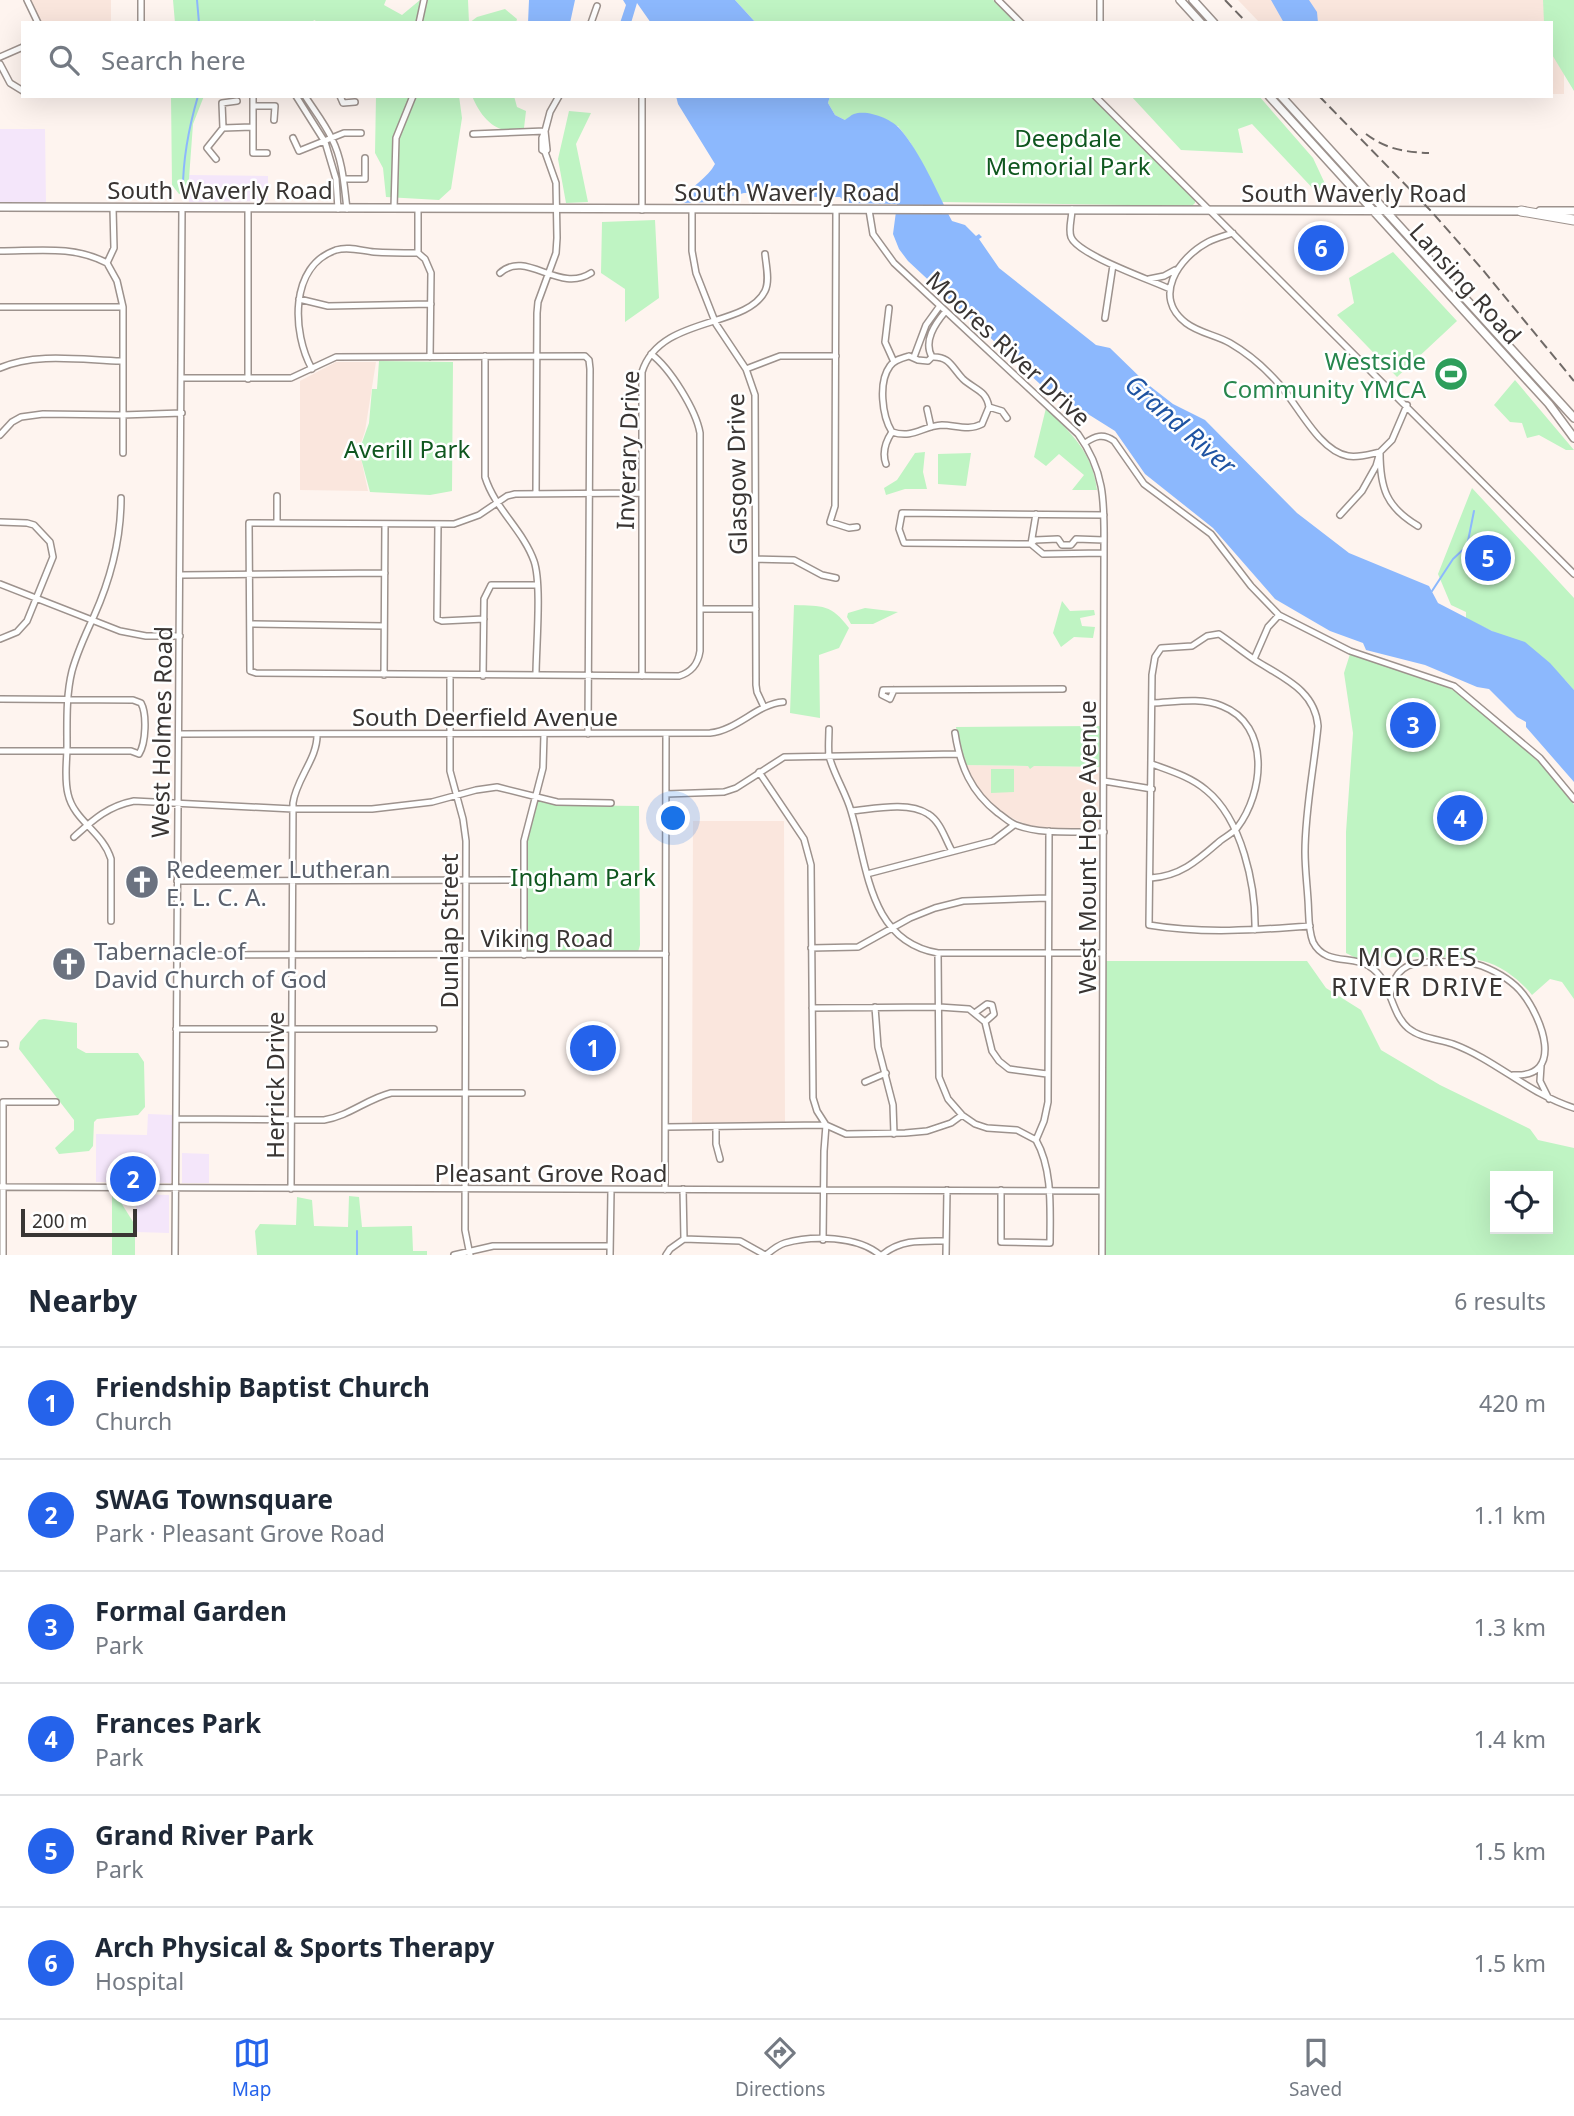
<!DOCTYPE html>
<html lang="en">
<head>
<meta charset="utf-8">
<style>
  body { margin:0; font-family:"Noto Sans",sans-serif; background:#f6f6f7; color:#1f2937 }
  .controls { position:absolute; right:21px; bottom:21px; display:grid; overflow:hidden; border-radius:0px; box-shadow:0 7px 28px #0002 }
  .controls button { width:63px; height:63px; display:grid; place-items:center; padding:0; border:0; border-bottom:2px solid #e0e1e3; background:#fff; color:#1f2937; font:35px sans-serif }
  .scale { position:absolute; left:21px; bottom:18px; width:116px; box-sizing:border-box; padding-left:7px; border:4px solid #393533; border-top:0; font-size:19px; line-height:24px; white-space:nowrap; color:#393533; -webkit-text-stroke:5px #fff; paint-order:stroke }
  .you { position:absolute; left:674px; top:819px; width:24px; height:24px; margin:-18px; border:5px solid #fff; border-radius:50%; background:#1a73e8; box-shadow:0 0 0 10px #1a73e833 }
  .badge { display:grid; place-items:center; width:46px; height:46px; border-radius:50%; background:#2563eb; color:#fff; font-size:23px; font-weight:700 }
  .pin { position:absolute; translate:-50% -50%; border:4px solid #fff; box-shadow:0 2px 7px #0006 }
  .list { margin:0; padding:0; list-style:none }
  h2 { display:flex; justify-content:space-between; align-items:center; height:91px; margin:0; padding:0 28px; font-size:30px }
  h2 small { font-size:23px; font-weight:400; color:#747a83 }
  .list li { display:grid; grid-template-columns:46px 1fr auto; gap:21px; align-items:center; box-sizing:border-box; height:112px; padding:0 28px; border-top:2px solid #e0e1e3 }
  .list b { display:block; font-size:26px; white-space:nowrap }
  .list p { margin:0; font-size:23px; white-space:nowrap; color:#747a83 }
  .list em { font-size:23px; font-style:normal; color:#747a83 }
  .icon { flex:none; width:38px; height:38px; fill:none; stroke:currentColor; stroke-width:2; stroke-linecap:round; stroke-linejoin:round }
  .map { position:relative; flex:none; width:1574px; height:1255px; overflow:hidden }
  .search { position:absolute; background:#fff; box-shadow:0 7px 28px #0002; left:21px; right:21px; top:21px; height:77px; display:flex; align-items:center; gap:18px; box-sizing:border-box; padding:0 24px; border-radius:0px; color:#747a83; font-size:26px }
  .sheet { height:763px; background:#fff }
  nav { display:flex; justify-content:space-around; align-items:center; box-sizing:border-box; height:98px; border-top:2px solid #e0e1e3; background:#fff; font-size:19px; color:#747a83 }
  nav a { display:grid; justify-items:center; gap:4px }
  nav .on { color:#2563eb }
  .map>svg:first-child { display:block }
  .commercial { fill:#f4e6fa }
  .built { fill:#fae6dd }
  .green { fill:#bff4c3; fill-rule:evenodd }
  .water { fill:#8cb8fd }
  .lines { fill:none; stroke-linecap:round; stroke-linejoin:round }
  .stream { stroke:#8cb8fd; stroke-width:2 }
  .minor-casing { stroke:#9d928d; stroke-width:8 }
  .major-casing { stroke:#9d928d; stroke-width:10 }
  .highway-casing { stroke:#9d928d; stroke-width:11 }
  .minor { stroke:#fff; stroke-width:5 }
  .major { stroke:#fff; stroke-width:7 }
  .highway { stroke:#fff; stroke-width:9 }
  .rail { stroke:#706a67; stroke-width:2; stroke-dasharray:10 5; stroke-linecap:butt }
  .labels { text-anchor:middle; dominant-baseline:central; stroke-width:5; stroke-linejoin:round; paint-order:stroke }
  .park-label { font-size:24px; fill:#0f571f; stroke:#fff }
  .street-label { font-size:24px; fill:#393533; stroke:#fff }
  .leisure-label { font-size:24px; fill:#27864d; stroke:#fff; text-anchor:end }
  .worship-label { font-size:24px; fill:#5b616d; stroke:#fff; text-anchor:start }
  .water-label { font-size:26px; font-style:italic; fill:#1e53a2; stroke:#fff }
  .neighbourhood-label { font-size:26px; letter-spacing:2px; fill:#393533; stroke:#fff }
</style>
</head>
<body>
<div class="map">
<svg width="1574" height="1255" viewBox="0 0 1574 1255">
  <rect width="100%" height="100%" fill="#fef4ef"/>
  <path class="commercial" d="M0,129H45L46,204H0Z
    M189,175L268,176V201L189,202Z
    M148,1114L173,1115L171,1183L96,1182V1134L147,1135Z
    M182,1153L209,1154V1183H182Z
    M136,1194L169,1195V1233L136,1232Z"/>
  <path class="built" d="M31,0H111V23H41Z
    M1238,0H1564V94H1551V23H1260Z
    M336,362H376L365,431L359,449L368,491L300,490V381Z
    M963,765L1100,767V828H1049L1028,825L1012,818L991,805L977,789Z
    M693,821H784L785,1123L692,1124Z"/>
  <path class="green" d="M173,0H386L384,5L402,15L420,0H468L469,23L477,17L505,9L517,19L516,23H320L314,20L312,23H175Z
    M735,0H993L1017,23H756Z
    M1543,0H1574V91L1551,53V23H1544Z
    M171,96H204L193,124L188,192L179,194L172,185Z
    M376,96H459L462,118L451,189L439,200L386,197L383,168L375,153Z
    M472,96H514L517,107L526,111L524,128C498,138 481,118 472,96Z
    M830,96H1091L1195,199V203L1192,206L942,202L910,142L898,126L845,120L835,115L828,103Z
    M1131,96H1259L1313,158L1327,188L1319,195L1252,124L1238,129L1243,153L1181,150Z
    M569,111L591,113L576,144L588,202L566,203L558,159Z
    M655,220L659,298L625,322V289L601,273L602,222Z
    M1393,252L1457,321L1397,377L1337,315L1354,303L1349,278Z
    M379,361L453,362L452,491L430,495L370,492L359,451L369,423L372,389H377Z
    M1515,380L1574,450H1566L1539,435L1527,438L1522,423L1510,422L1494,405Z
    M1046,408C1071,433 1093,453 1097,490H1072L1084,475L1059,454L1046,466L1034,457Z
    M925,452L923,472L927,489H905L886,495L884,488L897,480L915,453Z
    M971,453L966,486L938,484V454Z
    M1472,488L1574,598V690L1565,680L1492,631L1466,619V612L1451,605L1438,574Z
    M1062,601L1070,611L1094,610L1095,615L1080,618L1082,626L1095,627L1093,638L1074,637L1061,647L1053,633Z
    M794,605C823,606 831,604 849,628L839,648L819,655L820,718L790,713Z
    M865,608L898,612L873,624H851L847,617L848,613Z
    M1350,654L1425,678L1460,693L1538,759L1562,785L1574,805V999L1562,982L1550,979L1532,995C1521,981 1501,965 1483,961C1444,954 1396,958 1356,958L1346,953V832L1353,733L1344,673Z
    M1100,726V767L1034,766L1030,769L1028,766L963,765L956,727Z
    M991,769H1014V792L991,793Z
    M538,801L555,805L639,806L640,945L638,952L528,951V836Z
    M1103,961H1307L1326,988L1361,1010L1381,1050L1440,1085L1530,1129L1538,1140L1574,1148V1255H1102ZM1495,1176H1548V1229H1495Z
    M44,1019L77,1023V1048L86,1053H138L144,1062L145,1107L138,1115L97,1119L94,1122L93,1146L89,1151L59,1154L55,1148L74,1130V1120L19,1049L20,1042L39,1020Z
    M112,1193H115L135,1225V1255H112Z
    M349,1196L359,1197L362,1227L412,1226L413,1251H427V1255H257L255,1231L260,1224L296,1225L297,1197L312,1200L314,1226L348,1227Z"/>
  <path class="water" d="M529,0H575L570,23H528Z
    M623,0H735L756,23H651L637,3L631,23H620L626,5Z
    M1271,0H1309L1317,12L1318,23H1284Z
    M676,96H830L828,103L835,115L845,120C848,118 851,115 854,114C867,109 892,119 900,129C921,153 937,192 952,221L965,225L976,236L979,234L982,237L979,239L999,268L1096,345L1110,348L1146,383L1173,404L1205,420L1297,513L1349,553L1429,586L1438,603L1492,631L1525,642L1550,663L1574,690V782L1526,727V722L1517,717L1489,689L1477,687L1425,665L1366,650L1363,643L1330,631L1275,599L1213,528L1145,474L1115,431L1040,384L908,261L899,249L893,234L897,204L846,203L840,197H780L768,195L763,199L762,193H744L711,202L684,203L682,199C691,186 708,178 715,164L678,104Z"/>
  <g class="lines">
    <path class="stream" d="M197,0L199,23
      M183,197C182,161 188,130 198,96
      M1432,591L1453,559L1467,546L1474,511
      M357,1231V1255"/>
    <g class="minor-casing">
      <path id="minor" d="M27,0L38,23
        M141,0V23
        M998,0L1021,23
        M1100,0V23
        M419,23L424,0
        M591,23L597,6
        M0,57L23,47
        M0,64L10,83L23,91
        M253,96V153H267
        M296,96L325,142L336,179L338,209
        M305,96C314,110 325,124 332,139C343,161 344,185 347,209
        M340,96L343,103L355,102
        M642,96V210
        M1095,96L1574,574
        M253,106H275L274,120
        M223,128L222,103L237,101
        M545,131L547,150L545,152L542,150V138Z
        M473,134L545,131L550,112L559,96
        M293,138L299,151L344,133H361
        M216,159L207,148L223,128L252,127
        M344,179H365V158
        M113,208L114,248L107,263L117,281L123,307V453
        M394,208L396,138L413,96
        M248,209V379
        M418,209V253L425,259L431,273L430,357
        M1072,209C1072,218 1068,229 1071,237C1078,255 1151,280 1170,289
        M692,210V251L696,273L716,324L746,369L755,395L756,685L757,692L764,707
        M836,210L835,506L830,522L849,528L857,527
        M869,210L873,234L894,263L1078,434C1107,474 1104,507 1104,553L1102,1255
        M1233,233C1224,236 1215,238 1208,242C1178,258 1152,297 1186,323C1199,333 1216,335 1230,343C1249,354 1265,368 1279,384C1298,405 1319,451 1348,456C1359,458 1370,454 1380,452C1380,488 1386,507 1418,526
        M0,251C37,251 73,245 107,263
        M500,273C526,249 559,294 591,273
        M1149,279L1164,276L1175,270
        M299,299L328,306L431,304
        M0,307H123
        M889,308L885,342L894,362
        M1105,318L1113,265
        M485,356V477C495,509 523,530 534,561C542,584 536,648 536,675
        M909,356L918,360L928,361L932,357C950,356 952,368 963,379C975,390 986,390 989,407L982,424C969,431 955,425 942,425C922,426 914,439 892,432C882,416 878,382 890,366C894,360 902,358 909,356Z
        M914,357L926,325L939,307
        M932,357C923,341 935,324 945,312
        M0,368C35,352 83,360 121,361
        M312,369C292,333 289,266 336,250C349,246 362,251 374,252C389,253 404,253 418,253
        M746,369L780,356H836
        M182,378H291L336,357L585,356L589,360L590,369L588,734
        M989,407L1002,411L1007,418
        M927,409L931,427
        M0,435L12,422L21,417L43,414L122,415L182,413
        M1085,443C1095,436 1103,433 1114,441L1144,484L1211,534L1251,586L1279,615L1350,651L1454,686L1540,758L1574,799
        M886,464C882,453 886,441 892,432
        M536,493L537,313L538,302L556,253L557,238L556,183L545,152
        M641,493L515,494L507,496L479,515L454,524L249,523L250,671L256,673L679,676C692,672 698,664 700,651V433C696,410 670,368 651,354
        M277,496V523
        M1104,515L902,513L899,529L904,543L1031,544L1043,554L1104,553
        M1340,515L1362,491L1376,466L1380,452L1392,440L1407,405
        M0,522L27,523L34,525L50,542L53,557L27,621L17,632L0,639
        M438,524L437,619L442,621L484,619
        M1031,544L1035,540L1058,539L1062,545H1071L1076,539L1104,540
        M1031,544L1036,514
        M756,559L794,560L822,575L836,578
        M181,575L385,573
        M0,584L120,631L146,636H180
        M700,609H756
        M250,624L384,626
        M1254,659L1268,627L1279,615
        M384,675L385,524
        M450,675V771L463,819L466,841L465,1230L470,1255
        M483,676L484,599L491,585H537
        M642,676V372C660,315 746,329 765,291C770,281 766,265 765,254
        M894,690L890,699L882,695L883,690L1063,689
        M0,699L133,700L141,703C147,714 146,743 139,754L131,751H0
        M829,729C829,737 828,748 829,756C834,775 846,793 851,811C868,866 868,941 938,953H1103
        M955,733C960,766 971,792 998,813C1004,817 1010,823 1016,825C1043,835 1076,831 1104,832
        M180,734L710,733C738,730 757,704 783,702
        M1152,764C1171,771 1191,777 1206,790C1242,819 1256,886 1255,930
        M759,772L804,839L811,865L813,1098L817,1111L826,1125L824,1151L823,1240
        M1104,781L1152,789
        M666,794L724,792L736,788L784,757L958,754
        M851,811C873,809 908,801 928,814C941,822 945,839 952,851
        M74,837C93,820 108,806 134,801L293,809H372L432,802L476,790L497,787L557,802L611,803
        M867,874L993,841L1014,825
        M1151,878C1181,876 1198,860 1220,841C1225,837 1233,833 1237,828C1264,793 1271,725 1222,706C1201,697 1175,702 1153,703
        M177,881L524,880
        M111,921V859C103,832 74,821 68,794C64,778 67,761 67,746C67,721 66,695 72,671C77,653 86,633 94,616C111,578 121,539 121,498
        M1310,926C1257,930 1202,934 1149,925L1152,675L1155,657L1161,648L1192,646L1207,636L1219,634C1231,642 1243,652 1255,660C1283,678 1315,690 1318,726C1314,768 1305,810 1305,852C1305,868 1307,884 1308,900C1309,913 1308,930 1313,942C1325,966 1352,955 1369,966C1392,980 1389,1011 1408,1028C1420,1038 1438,1039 1453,1044C1496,1060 1529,1094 1574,1108
        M811,948L858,947L910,918L935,908L963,901L1047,898
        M938,953L939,1077L948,1099L962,1115L975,1124L987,1128L1017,1130L1036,1140
        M177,955L666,954
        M524,955V841L543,768L544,734
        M1391,992C1394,970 1408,962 1429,962C1446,962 1466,960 1482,966C1497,972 1513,981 1523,994C1541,1017 1566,1078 1513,1075
        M875,1007L878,1047L893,1105L894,1134
        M812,1008L939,1007L969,1009L985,1022L992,1051L999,1061L1009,1069L1047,1074
        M976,1012L987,1004L992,1005L994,1014L985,1022
        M176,1029H434
        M0,1044H5
        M1541,1066L1540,1081L1549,1099
        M865,1082L886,1073
        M3,1102H56
        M176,1119L324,1120C349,1116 367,1099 391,1093H522
        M666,1127L826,1125L846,1134L905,1133L927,1131L951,1123L962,1115
        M716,1127V1144L720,1159
        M0,1187L1102,1191
        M291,1189L293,803C296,779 318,758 317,734
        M665,1190L666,734
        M1001,1190V1242L1050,1243C1050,1209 1053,1170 1036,1140L1044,1121L1048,1102L1049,831
        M684,1239L740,1241L765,1255
        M3,1255V1102
        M175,1255L182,209
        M454,1255L493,1246H610
        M610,1255L611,1190
        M666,1255L670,1249L684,1239L683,1189
        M766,1255C772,1250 778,1245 785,1243C812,1235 858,1236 880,1255
        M882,1255C901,1239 922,1241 946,1241
        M946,1255L947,1190"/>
    </g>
    <g class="major-casing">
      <path id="major" d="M1180,0L1201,23
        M1193,0L1214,23
        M1269,96L1549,404L1574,438
        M1281,96L1574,418
        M0,207L1524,211
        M1540,211H1574"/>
    </g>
    <g class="highway-casing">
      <path id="highway" d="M1521,211L1574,220"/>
    </g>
    <use href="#minor" class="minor"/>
    <use href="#major" class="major"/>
    <use href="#highway" class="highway"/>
    <path class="rail" d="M1225,0L1247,23
      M1319,96L1431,211L1482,269L1574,381
      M1366,134C1386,149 1404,152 1429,153"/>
  </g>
  <defs>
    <g id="stadium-disc" transform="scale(1.75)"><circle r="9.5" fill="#2e9e5b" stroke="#fff"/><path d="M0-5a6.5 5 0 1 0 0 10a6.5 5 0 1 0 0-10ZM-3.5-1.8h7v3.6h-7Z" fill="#fff"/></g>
    <g id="church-disc" transform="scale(1.75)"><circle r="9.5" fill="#6b7280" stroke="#fff"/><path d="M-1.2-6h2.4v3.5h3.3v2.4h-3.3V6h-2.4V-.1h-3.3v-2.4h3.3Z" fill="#fff"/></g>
  </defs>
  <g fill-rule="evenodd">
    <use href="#stadium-disc" x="1451" y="374"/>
    <use href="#church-disc" x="142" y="882"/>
    <use href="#church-disc" x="69" y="964"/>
  </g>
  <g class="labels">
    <g class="park-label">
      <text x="1068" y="137">Deepdale<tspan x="1068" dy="28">Memorial Park</tspan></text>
      <text x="407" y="448">Averill Park</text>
      <text x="583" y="876">Ingham Park</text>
    </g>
    <g class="street-label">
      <text x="220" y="189">South Waverly Road</text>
      <text x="787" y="191">South Waverly Road</text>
      <text x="1354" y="192">South Waverly Road</text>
      <text transform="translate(1466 283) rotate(48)">Lansing Road</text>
      <text transform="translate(1009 348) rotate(43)">Moores River Drive</text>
      <text transform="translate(627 450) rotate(-88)">Inverary Drive</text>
      <text transform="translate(736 474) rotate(-91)">Glasgow Drive</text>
      <text x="485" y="716">South Deerfield Avenue</text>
      <text transform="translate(161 732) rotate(-89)">West Holmes Road</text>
      <text transform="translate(1086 847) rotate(-90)">West Mount Hope Avenue</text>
      <text transform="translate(448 931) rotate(-90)">Dunlap Street</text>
      <text x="547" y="937">Viking Road</text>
      <text transform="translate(274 1085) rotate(-90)">Herrick Drive</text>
      <text x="551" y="1172">Pleasant Grove Road</text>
    </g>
    <g class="leisure-label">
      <text x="1426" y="360">Westside<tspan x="1426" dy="28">Community YMCA</tspan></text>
    </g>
    <g class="worship-label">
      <text x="166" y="868">Redeemer Lutheran<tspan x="166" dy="28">E. L. C. A.</tspan></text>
      <text x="94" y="950">Tabernacle of<tspan x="94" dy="28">David Church of God</tspan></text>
    </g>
    <g class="water-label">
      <text transform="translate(1181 424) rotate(41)">Grand River</text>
    </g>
    <g class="neighbourhood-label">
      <text x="1418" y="956">MOORES<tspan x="1418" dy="30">RIVER DRIVE</tspan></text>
    </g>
  </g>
</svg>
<div class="controls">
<button><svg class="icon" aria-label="locate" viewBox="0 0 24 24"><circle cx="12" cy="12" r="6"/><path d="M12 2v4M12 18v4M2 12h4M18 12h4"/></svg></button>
</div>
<div class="scale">200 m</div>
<div class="you"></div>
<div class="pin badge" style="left:593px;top:1048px">1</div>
<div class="pin badge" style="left:133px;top:1179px">2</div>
<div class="pin badge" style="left:1413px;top:725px">3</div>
<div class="pin badge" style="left:1460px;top:818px">4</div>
<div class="pin badge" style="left:1488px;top:558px">5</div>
<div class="pin badge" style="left:1321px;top:248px">6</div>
<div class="search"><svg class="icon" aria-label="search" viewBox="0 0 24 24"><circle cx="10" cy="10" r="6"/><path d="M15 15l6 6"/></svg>Search here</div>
</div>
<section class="sheet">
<h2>Nearby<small>6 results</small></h2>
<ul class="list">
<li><span class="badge">1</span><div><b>Friendship Baptist Church</b><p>Church</p></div><em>420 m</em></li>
<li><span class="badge">2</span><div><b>SWAG Townsquare</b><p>Park · Pleasant Grove Road</p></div><em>1.1 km</em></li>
<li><span class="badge">3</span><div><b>Formal Garden</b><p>Park</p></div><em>1.3 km</em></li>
<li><span class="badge">4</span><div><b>Frances Park</b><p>Park</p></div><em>1.4 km</em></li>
<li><span class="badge">5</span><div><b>Grand River Park</b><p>Park</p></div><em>1.5 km</em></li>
<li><span class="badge">6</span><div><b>Arch Physical &amp; Sports Therapy</b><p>Hospital</p></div><em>1.5 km</em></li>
</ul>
</section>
<nav>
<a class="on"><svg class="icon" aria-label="map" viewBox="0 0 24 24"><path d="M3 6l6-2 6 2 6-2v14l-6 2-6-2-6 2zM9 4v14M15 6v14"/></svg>Map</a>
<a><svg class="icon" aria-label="directions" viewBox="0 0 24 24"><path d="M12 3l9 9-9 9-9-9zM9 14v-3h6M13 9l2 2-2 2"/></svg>Directions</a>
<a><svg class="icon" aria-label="saved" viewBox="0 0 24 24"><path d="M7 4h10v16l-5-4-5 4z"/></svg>Saved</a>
</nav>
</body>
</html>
